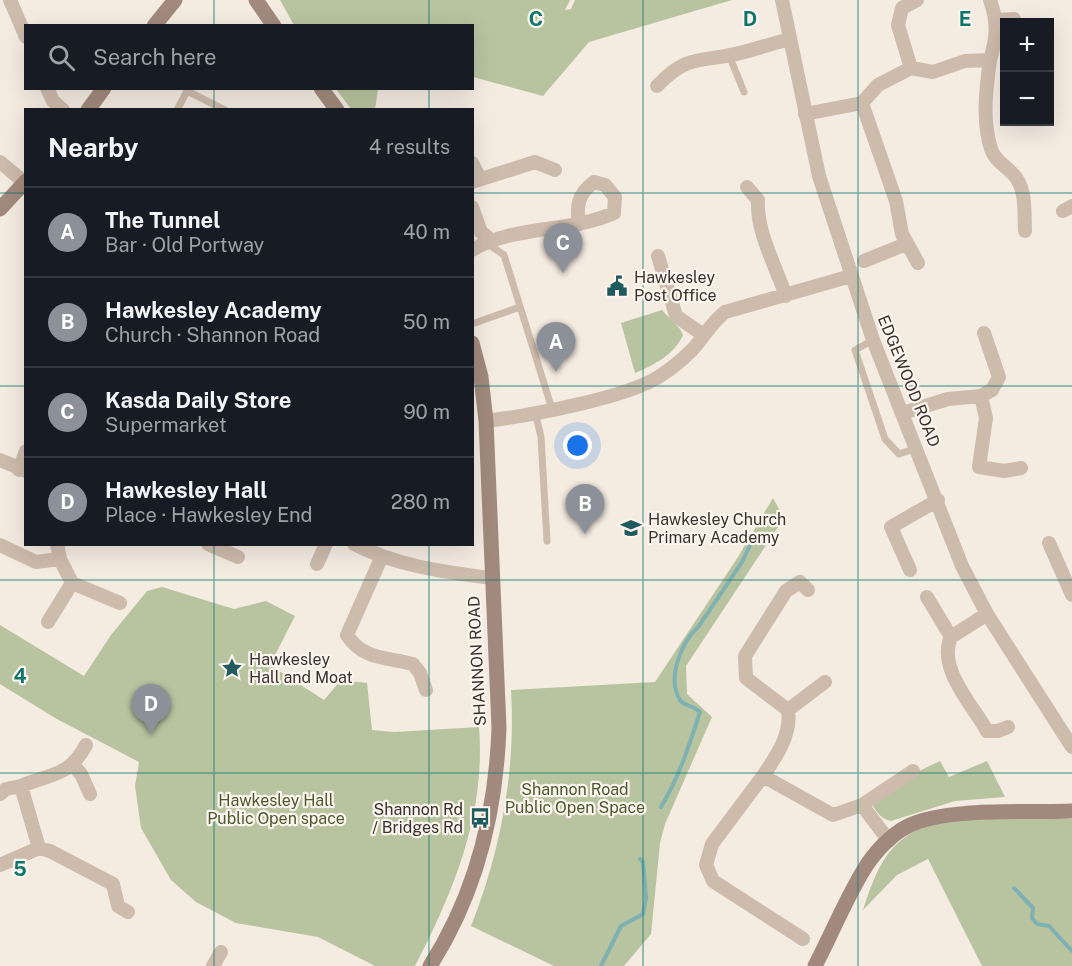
<!DOCTYPE html>
<html lang="en">
<head>
<meta charset="utf-8">
<style>
  body { margin:0; font-family:"Public Sans",sans-serif; background:#20242c; color:#f1f3f6 }
  .controls { position:absolute; right:18px; top:18px; display:grid; overflow:hidden; border-radius:0px; box-shadow:0 6px 24px #0002 }
  .controls button { width:54px; height:54px; display:grid; place-items:center; padding:0; border:0; border-bottom:2px solid #363941; background:#171b24; color:#f1f3f6; font:30px sans-serif }
  .you { position:absolute; left:578px; top:446px; width:21px; height:21px; margin:-15px; border:4px solid #fff; border-radius:50%; background:#1a73e8; box-shadow:0 0 0 9px #1a73e833 }
  .badge { display:grid; place-items:center; width:39px; height:39px; border-radius:50%; background:#8c9099; color:#fff; font-size:20px; font-weight:700 }
  .pin { position:absolute; translate:-50% -50px; filter:drop-shadow(0 2px 3px #0008) }
  .pin::after { content:''; position:absolute; top:32px; width:21px; height:18px; background:inherit; clip-path:polygon(0 0,100% 0,50% 100%) }
  .list { margin:0; padding:0; list-style:none }
  h2 { display:flex; justify-content:space-between; align-items:center; height:78px; margin:0; padding:0 24px; font-size:26px }
  h2 small { font-size:20px; font-weight:400; color:#9ea1a6 }
  .list li { display:grid; grid-template-columns:39px 1fr auto; gap:18px; align-items:center; box-sizing:border-box; height:90px; padding:0 24px; border-top:2px solid #363941 }
  .list b { display:block; font-size:22px; white-space:nowrap }
  .list p { margin:0; font-size:20px; white-space:nowrap; color:#9ea1a6 }
  .list em { font-size:20px; font-style:normal; color:#9ea1a6 }
  .icon { flex:none; width:33px; height:33px; fill:none; stroke:currentColor; stroke-width:2; stroke-linecap:round; stroke-linejoin:round }
  .map { position:relative; flex:none; width:1072px; height:966px; overflow:hidden }
  .search { position:absolute; background:#171b24; box-shadow:0 6px 24px #0002; left:24px; top:24px; width:450px; height:66px; display:flex; align-items:center; gap:15px; box-sizing:border-box; padding:0 21px; border-radius:0px; color:#9ea1a6; font-size:22px }
  .panel { position:absolute; background:#171b24; box-shadow:0 6px 24px #0002; left:24px; top:108px; width:450px; height:438px; border-radius:0px }
  .map>svg:first-child { display:block }
  .green { fill:#b8c4a0 }
  .lines { fill:none; stroke-linecap:round; stroke-linejoin:round }
  .stream { stroke:#7fb0b2; stroke-width:4 }
  .lane { stroke:#cdbbac; stroke-width:7 }
  .street { stroke:#cdbbac; stroke-width:14 }
  .secondary { stroke:#a18a7d; stroke-width:15 }
  .grid { fill:none; stroke:#0f766e; stroke-width:1.5; stroke-opacity:0.55 }
  .labels { text-anchor:middle; dominant-baseline:central; stroke-width:4.5; stroke-linejoin:round; paint-order:stroke }
  .poi-label { font-size:16px; fill:#3b302b; stroke:#fbf5ee; text-anchor:start }
  .street-label { font-size:16px; fill:#3b302b; stroke:#fbf5ee }
  .park-label { font-size:16px; fill:#4a5a2e; stroke:#fbf5ee }
  .grid-label { font-size:20px; text-anchor:middle; font-weight:bold; fill:#0f766e; stroke:#fbf5ee; stroke-width:4.5; stroke-linejoin:round; paint-order:stroke }
</style>
</head>
<body>
<div class="map">
<svg width="1072" height="966" viewBox="0 0 1072 966">
  <rect width="100%" height="100%" fill="#f4ebe1"/>
  <path class="green" d="M280,0H570L565,10L571,9L575,0H732L589,42L543,96L473,77L472,26L294,25Z
    M336,89H378L375,109H351Z
    M662,310L680,329L683,335C674,355 654,365 635,373L621,323Z
    M773,498L784,518L686,666L687,694L712,717L665,824L660,843L651,934L624,966H554L471,926C501,851 516,770 511,690L655,682L738,557Z
    M162,587L234,609L266,601L295,616L270,665L324,700L341,680L367,683L372,730L394,732L479,727C486,813 454,891 415,966H375L318,937L236,923L196,902L171,880L141,828L135,786L139,762L55,718L0,684V625L84,676L111,635L147,591Z
    M940,761L949,777L987,761L1005,797L955,801L891,821C882,819 878,814 873,806L875,802L915,773Z
    M966,818L1072,819V966H982L928,859L897,875L863,910C875,874 884,846 920,828C932,821 952,820 966,818Z"/>
  <g class="lines">
    <path class="stream" d="M661,807C679,777 689,746 700,712C694,705 685,707 680,700C666,678 682,641 699,626L742,562L753,539
      M1014,888L1033,908L1032,918L1037,924L1049,926L1072,951
      M601,966L621,926L643,914L646,898L643,862L640,859"/>
    <path class="lane" d="M729,55L744,92
      M177,110L187,91L225,110
      M488,244L504,255L552,409
      M472,324L520,307
      M873,340L855,350L885,439L899,454L917,448
      M535,412L541,437L547,541"/>
    <path class="street" d="M10,0L26,37
      M782,0L819,176L873,340L962,566L987,614L1072,747
      M997,20L1014,19
      M990,60C997,37 998,23 990,0
      M911,68L898,25L902,8L917,0
      M657,86C685,57 694,62 731,55C751,51 770,44 790,39
      M47,88L53,101L63,110
      M862,103L896,201L902,234L918,263
      M805,114L862,103L878,85L911,68L933,72L965,61L990,60C986,89 982,120 991,149C995,161 1004,164 1012,173C1027,187 1024,211 1025,231
      M0,162L24,182
      M472,163L480,179
      M472,182L535,162L555,170
      M747,187L758,200C756,231 776,267 786,296
      M472,207L481,232L492,241
      M1063,211L1072,206
      M472,250C514,225 569,233 614,213L615,197L605,185L594,182C578,194 576,206 579,224
      M658,256L676,316L702,334
      M864,261L906,244
      M981,396L986,418L979,467L1004,471L1021,468
      M903,413L948,399L981,396L992,390L999,377L984,333
      M486,421C527,416 627,398 660,376C671,369 683,359 692,350C704,337 711,323 725,312L851,276
      M0,460L26,471
      M19,470L26,451
      M1049,543L1072,595
      M208,544L238,557
      M354,544C397,566 444,572 491,578
      M0,545L36,562L60,559
      M382,556L347,635C363,660 387,657 413,664L420,673L426,690
      M317,564L326,544
      M910,570L891,527L938,500
      M72,583L120,603
      M927,597L951,637L987,614
      M48,622L72,583L60,559L57,544
      M951,637C937,668 972,704 987,731H998L1008,727
      M825,682L788,710C792,734 776,757 763,776L833,815L862,805L889,841
      M788,710L746,678L745,656L786,591L800,582L808,590
      M73,765L81,774L90,794
      M763,776L712,844L706,865L713,881L803,939
      M0,794L6,789L21,786
      M862,805L913,771
      M39,848L21,786C50,774 70,776 86,745
      M0,865L39,848L50,851L113,884L118,906L128,912
      M213,966L221,952"/>
    <path class="secondary" d="M256,0L274,26
      M154,26L175,0
      M321,88L337,110
      M88,110L104,88
      M0,209L26,181
      M430,966C476,894 496,813 499,728L486,421L481,377L472,343
      M815,966C831,935 845,901 863,871C873,854 890,835 908,826C946,807 1027,813 1072,811"/>
  </g>
  <path class="grid" d="M214,0V26M429,0V26M643,0V966M858,0V966M214,88V110M429,88V110M0,193H26M472,193H1072M0,386H26M472,386H1072M214,544V966M429,544V966M0,580H1072M0,773H1072"/>
  <defs>
    <g id="civic-bare" transform="scale(1.62)"><path d="M-.6-6.5H3V-4.5H.6V-3L4-1V1h2V6H-6V1h2V-1L-.6-3ZM-1.2 2.5V6h2.4V2.5Z" fill="#1f5a5e" stroke="#fbf5ee" stroke-width="2.5" paint-order="stroke"/></g>
    <g id="school-bare" transform="scale(1.62)"><path d="M0-5L7-2L0 1L-7-2ZM-4 1L0 2.5L4 1V4Q0 6-4 4Z" fill="#1f5a5e" stroke="#fbf5ee" stroke-width="2.5" paint-order="stroke"/></g>
    <g id="sight-bare" transform="scale(1.62)"><path d="M0-6L1.8-2.2L6-1.7L2.9 1.2L3.7 5.4L0 3.3L-3.7 5.4L-2.9 1.2L-6-1.7L-1.8-2.2Z" fill="#1f5a5e" stroke="#fbf5ee" stroke-width="2.5" paint-order="stroke"/></g>
    <g id="bus-bare" transform="scale(1.62)"><path d="M-5-6H5V4H4V6H2V4H-2V6H-4V4H-5ZM-3.5-4V0h7V-4ZM-3.5 1.2v1.5H-2V1.2ZM2 1.2v1.5H3.5V1.2Z" fill="#1f5a5e" stroke="#fbf5ee" stroke-width="2.5" paint-order="stroke"/></g>
  </defs>
  <g fill-rule="evenodd">
    <use href="#civic-bare" x="617" y="286"/>
    <use href="#school-bare" x="631" y="528"/>
    <use href="#sight-bare" x="232" y="668"/>
    <use href="#bus-bare" x="480" y="818"/>
  </g>
  <g class="labels">
    <g class="poi-label">
      <text x="634" y="277">Hawkesley<tspan x="634" dy="18">Post Office</tspan></text>
      <text x="648" y="519">Hawkesley Church<tspan x="648" dy="18">Primary Academy</tspan></text>
      <text x="249" y="659">Hawkesley<tspan x="249" dy="18">Hall and Moat</tspan></text>
      <text x="463" y="809" text-anchor="end">Shannon Rd<tspan x="463" dy="18">/ Bridges Rd</tspan></text>
    </g>
    <g class="street-label">
      <text transform="translate(909 381) rotate(68)">EDGEWOOD ROAD</text>
      <text transform="translate(477 661) rotate(-93)">SHANNON ROAD</text>
    </g>
    <g class="park-label">
      <text x="575" y="789">Shannon Road<tspan x="575" dy="18">Public Open Space</tspan></text>
      <text x="276" y="800">Hawkesley Hall<tspan x="276" dy="18">Public Open space</tspan></text>
    </g>
  </g>
  <g class="grid-label">
    <text x="536" y="26">C</text>
    <text x="750" y="26">D</text>
    <text x="965" y="26">E</text>
    <text x="20" y="683">4</text>
    <text x="20" y="876">5</text>
  </g>
</svg>
<div class="controls">
<button>+</button>
<button>−</button>
</div>
<div class="you"></div>
<div class="pin badge" style="left:556px;top:372px">A</div>
<div class="pin badge" style="left:585px;top:534px">B</div>
<div class="pin badge" style="left:563px;top:273px">C</div>
<div class="pin badge" style="left:151px;top:734px">D</div>
<div class="search"><svg class="icon" aria-label="search" viewBox="0 0 24 24"><circle cx="10" cy="10" r="6"/><path d="M15 15l6 6"/></svg>Search here</div>
<section class="panel">
<h2>Nearby<small>4 results</small></h2>
<ul class="list">
<li><span class="badge">A</span><div><b>The Tunnel</b><p>Bar · Old Portway</p></div><em>40 m</em></li>
<li><span class="badge">B</span><div><b>Hawkesley Academy</b><p>Church · Shannon Road</p></div><em>50 m</em></li>
<li><span class="badge">C</span><div><b>Kasda Daily Store</b><p>Supermarket</p></div><em>90 m</em></li>
<li><span class="badge">D</span><div><b>Hawkesley Hall</b><p>Place · Hawkesley End</p></div><em>280 m</em></li>
</ul>
</section>
</div>
</body>
</html>
